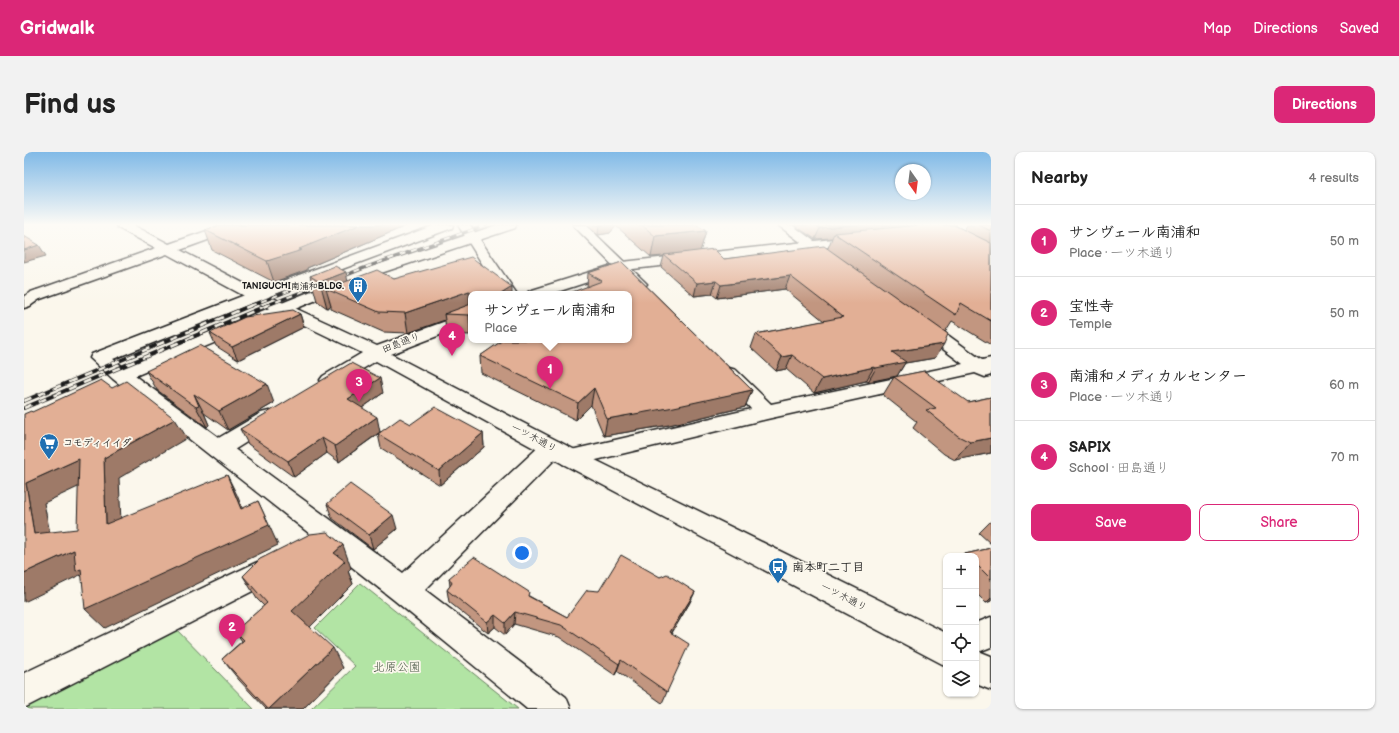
<!DOCTYPE html>
<html lang="en">
<head>
<meta charset="utf-8">
<style>
  body { margin:0; font-family:"Balsamiq Sans","Klee One",sans-serif; background:#f2f2f2; color:#222 }
  .controls { position:absolute; right:12px; bottom:12px; display:grid; overflow:hidden; border-radius:8px; box-shadow:0 1px 3px #0004 }
  .controls button { width:36px; height:36px; display:grid; place-items:center; padding:0; border:0; border-bottom:1px solid #e0e0e0; background:#fff; color:#222; font:20px sans-serif }
  .compass { position:absolute; left:871px; top:12px; width:36px; height:36px; border-radius:50%; background:#fff; box-shadow:0 1px 3px #0004; rotate:166deg }
  .you { position:absolute; left:498px; top:401px; width:14px; height:14px; margin:-10px; border:3px solid #fff; border-radius:50%; background:#1a73e8; box-shadow:0 0 0 6px #1a73e833 }
  .badge { display:grid; place-items:center; width:26px; height:26px; border-radius:50%; background:#db2777; color:#fff; font-size:13px; font-weight:700 }
  .pin { position:absolute; translate:-50% -33px; filter:drop-shadow(0 1px 2px #0008) }
  .pin::after { content:''; position:absolute; top:21px; width:14px; height:12px; background:inherit; clip-path:polygon(0 0,100% 0,50% 100%) }
  .popup { position:absolute; left:444px; top:139px; width:164px; height:52px; box-sizing:border-box; display:grid; place-content:center; border-radius:8px; background:#fff; filter:drop-shadow(0 1px 3px #0005); font-size:13px; white-space:nowrap; color:#767676 }
  .popup b { font-size:15px; color:#222 }
  .popup::after { content:''; position:absolute; left:50%; top:100%; margin-left:-8px; border:8px solid transparent; border-top-color:#fff }
  .list { margin:0; padding:0; list-style:none }
  h2 { display:flex; justify-content:space-between; align-items:center; height:52px; margin:0; padding:0 16px; font-size:17px }
  h2 small { font-size:13px; font-weight:400; color:#767676 }
  .list li { display:grid; grid-template-columns:26px 1fr auto; gap:12px; align-items:center; box-sizing:border-box; height:72px; padding:0 16px; border-top:1px solid #e0e0e0 }
  .list b { display:block; font-size:15px; white-space:nowrap }
  .list p { margin:0; font-size:13px; white-space:nowrap; color:#767676 }
  .list em { font-size:13px; font-style:normal; color:#767676 }
  .actions { display:flex; gap:8px; padding:12px 16px }
  .actions a { flex:1; padding:9px 0; border:1px solid #db2777; border-radius:8px; text-align:center; font-size:14px; color:#db2777 }
  .actions .main { background:#db2777; color:#fff }
  .icon { flex:none; width:22px; height:22px; fill:none; stroke:currentColor; stroke-width:2; stroke-linecap:round; stroke-linejoin:round }
  .map { position:relative; flex:none; width:967px; height:557px; overflow:hidden; border-radius:8px }
  header { display:flex; align-items:center; gap:24px; box-sizing:border-box; height:56px; padding:0 20px; background:#db2777; color:#fff }
  header strong { font-size:19px }
  nav { display:flex; gap:22px; margin-inline-start:auto; font-size:14px }
  .intro { display:flex; align-items:center; justify-content:space-between; box-sizing:border-box; height:96px; padding:0 24px }
  h1 { margin:0; font-size:28px }
  .button { padding:10px 18px; border-radius:8px; background:#db2777; color:#fff; font-size:14px; font-weight:700 }
  main { display:flex; gap:24px; padding:0 24px }
  aside { flex:1; background:#fff; border-radius:8px; box-shadow:0 1px 3px #0004 }
  .map>svg:first-child { display:block }
  .green { fill:#b2e4a4; stroke:#678060 }
  .lines { fill:none; stroke-linecap:round; stroke-linejoin:round }
  .minor-casing { stroke:#1c1c1c; stroke-width:3 }
  .tertiary-casing { stroke:#1c1c1c; stroke-width:3 }
  .minor { fill:#fbf7ec; fill-rule:evenodd }
  .tertiary { fill:#fbf7ec; fill-rule:evenodd }
  .rail-far1-casing { stroke:#1c1c1c; stroke-width:3 }
  .rail-casing { stroke:#1c1c1c; stroke-width:4 }
  .rail-far1 { stroke:#fbf7ec; stroke-width:2; stroke-dasharray:6; stroke-linecap:butt }
  .rail { stroke:#fbf7ec; stroke-width:2.5; stroke-dasharray:8; stroke-linecap:butt }
  .wall { fill:#c29680; stroke:#1c1c1c }
  .shaded-wall { fill:#9e7a68; stroke:#1c1c1c }
  .building { fill:#e2af95; stroke:#1c1c1c; fill-rule:evenodd }
  .labels { text-anchor:middle; dominant-baseline:central; stroke-width:3.5; stroke-linejoin:round; paint-order:stroke }
  .far-poi-label { font-size:9px; font-weight:bold; fill:#1c1c1c; stroke:#fbf7ec; text-anchor:end }
  .street-label { font-size:10px; fill:#1c1c1c; stroke:#fbf7ec }
  .poi-label { font-size:10px; font-weight:bold; fill:#1c1c1c; stroke:#fbf7ec; text-anchor:start }
  .near-poi-label { font-size:12px; font-weight:bold; fill:#1c1c1c; stroke:#fbf7ec; text-anchor:start }
  .near-park-label { font-size:12px; fill:#495845; stroke:#fbf7ec }
</style>
</head>
<body>
<header>
<strong>Gridwalk</strong>
<nav><a>Map</a><a>Directions</a><a>Saved</a></nav>
</header>
<div class="intro"><h1>Find us</h1><a class="button">Directions</a></div>
<main>
<div class="map">
<svg width="967" height="557" viewBox="0 0 967 557">
  <rect width="100%" height="100%" fill="#fbf7ec"/>
  <filter id="ink" filterUnits="userSpaceOnUse"><feTurbulence type="fractalNoise" baseFrequency=".025" numOctaves="2"/><feDisplacementMap in="SourceGraphic" scale="8" xChannelSelector="R" yChannelSelector="G"/><feConvolveMatrix kernelMatrix="1 2 1 2 8 2 1 2 1" color-interpolation-filters="sRGB"/></filter>
  <g filter="url(#ink)">
    <path class="green" d="M336,431L494,557H287L331,514L291,476Z
      M148,473L230,557H0V549Z"/>
    <g class="lines">
      <g class="minor-casing">
        <path id="minor" d="M411,73H429L428,76L238,147L89,207L99,215L347,115L473,73H492L491,76L357,121L111,224L379,421L520,290L528,288L536,290L539,296L536,302L401,438L542,545L547,557H503L370,448L89,227L66,206L68,202L226,141Z
          M549,73H562L620,129L623,132L620,135H610Z
          M754,73H768L815,107L813,110H803Z
          M13,138L19,140L21,143L6,154L0,156V144Z
          M897,167L903,168L958,208L967,206V223L961,225L951,221L743,267L547,314L539,312L535,306L539,300L547,298L727,257L695,222L698,218L705,216L712,218L747,252L939,212L891,176L888,172L891,168Z
          M248,403L258,406L262,415L258,424L0,556V521Z
          M967,465V495L952,501V471Z"/>
      </g>
      <g class="tertiary-casing">
        <path id="tertiary" d="M93,73H109L145,92L200,73H218L217,76L156,98L238,141L353,194L447,160V171L367,202L555,300L922,481V514L539,312L352,209L313,232L306,234L299,232L296,228L299,224L338,201L226,147L143,102L19,146L13,148L7,146L5,143L7,140L132,96L94,76Z
          M434,73H446L493,142H477Z
          M837,84L842,85L844,88L842,91L600,118L527,142H503L505,139L598,110Z
          M245,259L253,261L256,266L253,271L202,303L194,305L186,303L183,297L186,291L237,261Z
          M952,498L967,504V538L952,532Z"/>
      </g>
      <use href="#minor" class="minor"/>
      <use href="#tertiary" class="tertiary"/>
      <g class="rail-far1-casing">
        <path id="rail-far1" d="M226,154L272,136
          M241,154L345,114L462,73"/>
      </g>
      <g class="rail-casing">
        <path id="rail" d="M0,249L228,153
          M0,256L244,153"/>
      </g>
      <use href="#rail-far1" class="rail-far1"/>
      <use href="#rail" class="rail"/>
    </g>
    <path class="wall" d="M196,73H384L283,116V118L250,130L188,98L181,78Z
      M563,73H673L682,79L676,99L700,107L804,96L808,86L791,87L770,73H933H931L940,78L943,73H967V193L928,169L921,180L911,206L881,211L873,224L844,230L842,229L790,241L762,217L752,219L727,196L732,182L800,169L761,137L693,146L688,142L670,144L637,115L640,104L627,105L592,74L586,81L574,83Z
      M598,110L728,238L721,255L645,273L580,284L567,253L552,268L457,221L456,204L563,135L564,121Z
      M286,124L324,129L370,127L488,142H447V182L446,183L422,182L421,168L384,181L359,180L307,157V154L303,156L293,149Z
      M276,162L280,175L214,208L192,194L186,181Z
      M122,219L250,251L204,278L180,261L185,273L183,275L133,238Z
      M870,225L944,250L967,245V301L931,308L920,302L889,276L893,270L859,243Z
      M359,241L338,256L356,280L387,272L459,281L460,295L416,333L357,296L354,282L315,310L303,301L270,325L224,292L216,277Z
      M303,352L373,377L349,397L308,366Z
      M967,369V392L955,381Z
      M967,396V449L962,451L952,441V404H939L941,402Z
      M327,416L324,419L329,432L286,475L319,516L279,557H242L215,528L198,507L218,489L211,479L240,454L233,447L219,424Z
      M636,425L671,440L665,452L648,481L643,540L638,551L593,519L591,523L535,485L490,472L481,483L471,475L464,481L425,450L423,438L426,434L425,426L505,444L543,465L575,439Z"/>
    <path class="shaded-wall" d="M335,73H384L283,116V118L250,130L243,109Z
      M575,73H593L592,74L586,81L574,83Z
      M827,73H933L815,85L810,81L808,86L791,87L796,76Z
      M682,79L676,100L640,103V104L627,105L631,84Z
      M15,93L22,104L0,110V98Z
      M322,120L327,146L302,137L307,154L303,156L296,130Z
      M766,124L761,137L693,146L697,133Z
      M692,129L688,142L670,144L673,131Z
      M488,135V142H477Z
      M445,139L446,159L420,162L421,168L384,181L381,161Z
      M447,161V182L446,183L445,163Z
      M276,162L280,175L214,208L208,195Z
      M920,192L911,206L881,211L873,224L844,230L852,216L868,200Z
      M768,203L762,217L752,219L758,205Z
      M850,215L842,229L790,241L798,227Z
      M356,226L359,241L328,263L324,247Z
      M243,232L250,251L204,278L195,259Z
      M570,236L567,253L552,268L554,251Z
      M728,238L721,255L645,273L580,284L583,267Z
      M170,242L180,261L185,273L183,275L172,255Z
      M353,265L356,280L315,310L311,294Z
      M151,267L163,286L95,326L98,392L82,372L80,306Z
      M459,281L460,295L416,333L415,319Z
      M298,286L303,301L270,325L264,309Z
      M967,286V301L931,308L946,290Z
      M55,307L71,327L20,351L30,402L10,382L2,331Z
      M203,323L213,343L227,377L217,357Z
      M234,349L254,393L81,476L61,457Z
      M369,363L373,377L349,397L345,383Z
      M319,393L327,416L324,419L329,432L280,481L268,459L310,401Z
      M50,398L71,438L56,423L0,450V421Z
      M671,440L665,452L641,492L646,480Z
      M967,446V449L962,451Z
      M491,460L490,472L481,483V471Z
      M471,463V475L464,481L463,470Z
      M309,496L319,516L279,557H245Z
      M597,508L593,519L591,523L595,512Z"/>
    <path class="building" d="M196,73H335L275,97L278,98L243,109L181,78Z
      M618,73H673L682,79L631,84Z
      M791,73H827L796,76Z
      M897,73H930L967,91V169L937,151L932,163L810,81Z
      M955,73H967V79Z
      M0,84L15,93L0,98Z
      M800,94L924,182L920,192L868,200L882,210L852,216L850,215L798,227L768,203L758,205L732,182L819,165L766,124L697,133L692,129L673,131L640,103L690,97L700,107Z
      M447,105L488,135L477,142H447L448,140L445,139L381,161L355,160L302,137L353,118L370,127Z
      M598,110L728,238L650,255L583,267L570,236L554,251L456,204L479,188H605V142H543L578,129L564,121Z
      M311,114L322,120L296,130L286,124Z
      M447,152V161L445,163L420,162Z
      M269,158L276,162L208,195L186,181L221,165Z
      M176,193L243,232L195,259L170,242L175,254L172,255L122,219Z
      M327,211L356,226L324,247L353,265L311,294L298,286L264,309L216,277Z
      M900,219L944,250L967,245V286L946,290L934,284L902,258L912,256L870,225Z
      M77,228L88,236L102,229L151,267L80,306L82,372L203,323L217,357L234,349L245,373L61,457L57,417L52,419L50,398L0,421V262L7,259L8,260ZM55,307L53,377L10,382L2,331Z
      M411,255L459,281L415,319L354,282L376,266L387,272Z
      M326,332L369,363L345,383L303,352Z
      M303,380L319,393L310,401L321,409L268,459L309,496L245,557H244L198,507L220,488L211,479L243,451L219,424L236,407L286,382Z
      M967,396V427L952,412V404H944L941,402Z
      M597,403L636,425L643,422L671,440L646,480L665,492L643,540L597,508L595,512L537,473L491,460L481,471L471,463L463,470L423,438L428,431L425,426L450,405L505,440L504,444L543,465L563,438L575,439Z"/>
  </g>
  <linearGradient id="sky" x2="0" y2="1"><stop stop-color="#81bae7"/><stop offset="0.48" stop-color="#fdfbf6"/><stop offset="1" stop-color="#fdfbf6" stop-opacity="0"/></linearGradient>
  <rect width="967" height="151" fill="url(#sky)"/>
  <defs>
    <g id="building-pin" transform="scale(1)"><path d="M0 17L-7.5 6A9.5 9.5 0 1 1 7.5 6Z" fill="#1f6fb2" stroke="#fbf7ec"/><path d="M-4-6H4V6H1V3H-1V6H-4ZM-2.5-4.3h1.7v1.8h-1.7ZM.8-4.3h1.7v1.8H.8ZM-2.5-1h1.7V.8h-1.7ZM.8-1h1.7V.8H.8Z" fill="#fff"/></g>
    <g id="supermarket-pin" transform="scale(1)"><path d="M0 17L-7.5 6A9.5 9.5 0 1 1 7.5 6Z" fill="#1f6fb2" stroke="#fbf7ec"/><path d="M-6-5.5h2.5l.6 2H6L4.5 2H-2.5L-4.4-4H-6ZM-1.5 3.2a1.3 1.3 0 1 0 .1 0ZM3 3.2a1.3 1.3 0 1 0 .1 0Z" fill="#fff"/></g>
    <g id="bus-pin" transform="scale(1)"><path d="M0 17L-7.5 6A9.5 9.5 0 1 1 7.5 6Z" fill="#1f6fb2" stroke="#fbf7ec"/><path d="M-5-6H5V4H4V6H2V4H-2V6H-4V4H-5ZM-3.5-4V0h7V-4ZM-3.5 1.2v1.5H-2V1.2ZM2 1.2v1.5H3.5V1.2Z" fill="#fff"/></g>
  </defs>
  <g fill-rule="evenodd">
    <use href="#building-pin" x="334" y="134"/>
    <use href="#supermarket-pin" x="25" y="291"/>
    <use href="#bus-pin" x="754" y="415"/>
  </g>
  <g class="labels">
    <g class="far-poi-label">
      <text x="320" y="134">TANIGUCHI南浦和BLDG.</text>
    </g>
    <g class="street-label">
      <text transform="translate(377 191) rotate(-21)">田島通り</text>
      <text transform="translate(510 286) rotate(28)">一ツ木通り</text>
      <text transform="translate(820 445) rotate(27)">一ツ木通り</text>
    </g>
    <g class="poi-label">
      <text x="39" y="291">コモディイイダ</text>
    </g>
    <g class="near-poi-label">
      <text x="768" y="415">南本町二丁目</text>
    </g>
    <g class="near-park-label">
      <text x="373" y="515">北原公園</text>
    </g>
  </g>
</svg>
<div class="controls">
<button>+</button>
<button>−</button>
<button><svg class="icon" aria-label="locate" viewBox="0 0 24 24"><circle cx="12" cy="12" r="6"/><path d="M12 2v4M12 18v4M2 12h4M18 12h4"/></svg></button>
<button><svg class="icon" aria-label="layers" viewBox="0 0 24 24"><path d="M12 4l9 5-9 5-9-5zM3 14l9 5 9-5"/></svg></button>
</div>
<svg class="compass" viewBox="-18 -18 36 36"><path d="M0-13l5 13h-10z" fill="#e53935"/><path d="M0 13l5-13h-10z" fill="#767676"/></svg>
<div class="you"></div>
<div class="pin badge" style="left:526px;top:237px">1</div>
<div class="popup"><b>サンヴェール南浦和</b>Place</div>
<div class="pin badge" style="left:208px;top:495px">2</div>
<div class="pin badge" style="left:335px;top:250px">3</div>
<div class="pin badge" style="left:428px;top:204px">4</div>
</div>
<aside>
<h2>Nearby<small>4 results</small></h2>
<ul class="list">
<li><span class="badge">1</span><div><b>サンヴェール南浦和</b><p>Place · 一ツ木通り</p></div><em>50 m</em></li>
<li><span class="badge">2</span><div><b>宝性寺</b><p>Temple</p></div><em>50 m</em></li>
<li><span class="badge">3</span><div><b>南浦和メディカルセンター</b><p>Place · 一ツ木通り</p></div><em>60 m</em></li>
<li><span class="badge">4</span><div><b>SAPIX</b><p>School · 田島通り</p></div><em>70 m</em></li>
</ul>
<div class="actions"><a class="main">Save</a><a>Share</a></div>
</aside>
</main>
</body>
</html>
